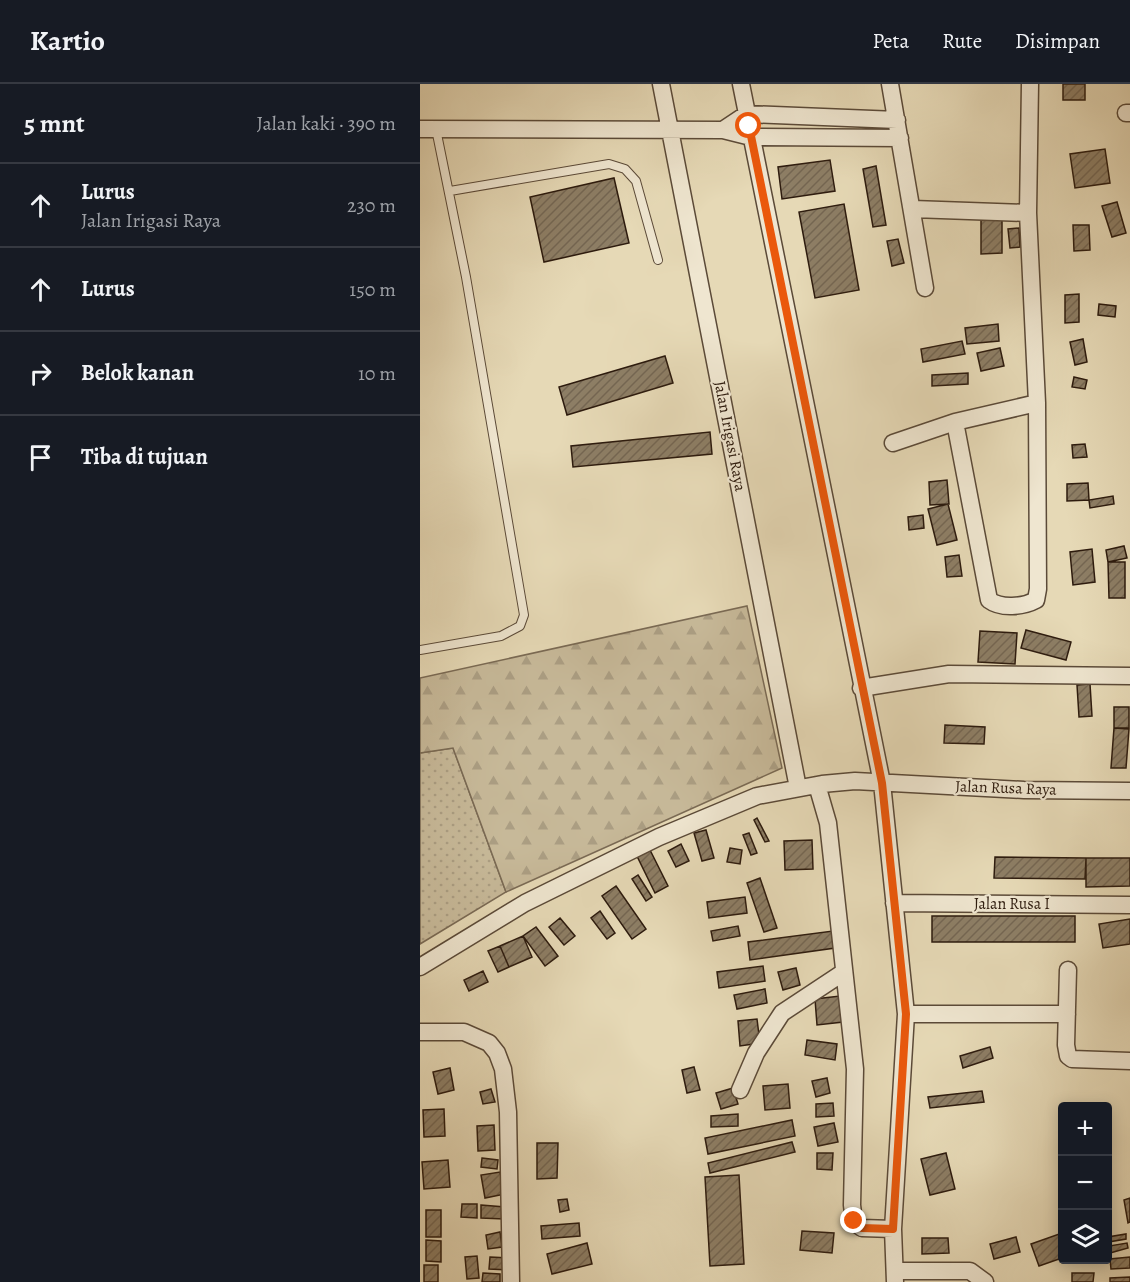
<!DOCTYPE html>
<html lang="id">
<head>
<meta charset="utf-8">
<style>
  body { margin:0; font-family:Alegreya,serif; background:#242831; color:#f1f3f6 }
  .controls { position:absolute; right:18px; bottom:18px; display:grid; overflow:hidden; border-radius:6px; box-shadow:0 3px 15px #0003 }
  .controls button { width:54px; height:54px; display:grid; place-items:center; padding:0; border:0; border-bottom:2px solid #363941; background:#171b24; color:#f1f3f6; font:30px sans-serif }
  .stop { position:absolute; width:18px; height:18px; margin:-14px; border:4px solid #ea580c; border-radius:50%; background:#fff }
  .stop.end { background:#ea580c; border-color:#fff; box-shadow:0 2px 6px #0008 }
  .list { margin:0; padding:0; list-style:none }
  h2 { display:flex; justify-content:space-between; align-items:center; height:78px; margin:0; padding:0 24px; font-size:26px }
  h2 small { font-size:20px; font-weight:400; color:#9ea1a6 }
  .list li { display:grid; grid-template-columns:39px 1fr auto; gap:18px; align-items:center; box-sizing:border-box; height:84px; padding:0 24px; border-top:2px solid #363941 }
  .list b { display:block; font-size:22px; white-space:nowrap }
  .list p { margin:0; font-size:20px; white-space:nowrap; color:#9ea1a6 }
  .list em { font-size:20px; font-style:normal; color:#9ea1a6 }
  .icon { flex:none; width:33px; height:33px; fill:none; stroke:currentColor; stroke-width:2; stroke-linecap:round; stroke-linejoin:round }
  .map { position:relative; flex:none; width:710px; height:1198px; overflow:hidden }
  header { display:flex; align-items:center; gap:36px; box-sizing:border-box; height:84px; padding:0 30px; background:#171b24; border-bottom:2px solid #363941 }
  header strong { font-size:28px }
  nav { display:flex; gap:33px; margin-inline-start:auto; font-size:21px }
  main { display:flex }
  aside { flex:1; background:#171b24 }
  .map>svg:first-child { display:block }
  .grass { fill:url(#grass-dots); stroke:#7a6a54; stroke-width:1.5 }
  .forest { fill:url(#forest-firs); stroke:#7a6a54; stroke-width:1.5 }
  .building { fill:url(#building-hatch); stroke:#2d1b0e; stroke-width:1.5 }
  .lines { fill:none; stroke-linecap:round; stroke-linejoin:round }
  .lane-casing { stroke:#5b4a38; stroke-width:10 }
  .street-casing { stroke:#5b4a38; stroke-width:19 }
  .lane { stroke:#efe6d0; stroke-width:8 }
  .street { stroke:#efe6d0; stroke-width:16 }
  .route { stroke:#ea580c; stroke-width:8 }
  .labels { text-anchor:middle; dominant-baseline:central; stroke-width:4.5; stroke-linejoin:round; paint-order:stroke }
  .street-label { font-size:16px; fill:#2d1b0e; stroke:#efe6d0 }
</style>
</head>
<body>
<header>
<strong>Kartio</strong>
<nav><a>Peta</a><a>Rute</a><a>Disimpan</a></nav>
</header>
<main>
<aside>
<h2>5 mnt<small>Jalan kaki · 390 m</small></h2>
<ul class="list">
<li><svg class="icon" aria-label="ahead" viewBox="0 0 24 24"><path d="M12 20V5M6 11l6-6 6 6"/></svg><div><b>Lurus</b><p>Jalan Irigasi Raya</p></div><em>230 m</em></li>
<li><svg class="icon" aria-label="ahead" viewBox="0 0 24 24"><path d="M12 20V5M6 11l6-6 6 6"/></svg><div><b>Lurus</b></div><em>150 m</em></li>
<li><svg class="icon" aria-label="right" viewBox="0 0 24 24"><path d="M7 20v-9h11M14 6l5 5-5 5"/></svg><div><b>Belok kanan</b></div><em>10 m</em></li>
<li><svg class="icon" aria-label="arrive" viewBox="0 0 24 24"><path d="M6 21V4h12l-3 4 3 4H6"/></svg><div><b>Tiba di tujuan</b></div></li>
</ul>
</aside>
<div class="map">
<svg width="710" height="1198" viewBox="0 0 710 1198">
  <defs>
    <pattern id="grass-dots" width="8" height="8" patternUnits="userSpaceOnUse" patternTransform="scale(1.5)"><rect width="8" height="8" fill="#c7b999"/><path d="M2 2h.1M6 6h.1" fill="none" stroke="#ab9e83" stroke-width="1.8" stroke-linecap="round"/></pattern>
    <pattern id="forest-firs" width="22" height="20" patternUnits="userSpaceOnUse" patternTransform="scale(1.5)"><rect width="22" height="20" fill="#c7b999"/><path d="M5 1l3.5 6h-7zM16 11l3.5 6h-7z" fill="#ab9e83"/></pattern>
    <pattern id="building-hatch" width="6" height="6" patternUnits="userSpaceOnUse" patternTransform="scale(1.5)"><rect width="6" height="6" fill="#8d7e65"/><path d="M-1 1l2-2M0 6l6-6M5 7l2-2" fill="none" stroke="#746652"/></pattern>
  </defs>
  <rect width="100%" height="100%" fill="#e6d9b6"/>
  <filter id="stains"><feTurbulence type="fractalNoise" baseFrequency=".00333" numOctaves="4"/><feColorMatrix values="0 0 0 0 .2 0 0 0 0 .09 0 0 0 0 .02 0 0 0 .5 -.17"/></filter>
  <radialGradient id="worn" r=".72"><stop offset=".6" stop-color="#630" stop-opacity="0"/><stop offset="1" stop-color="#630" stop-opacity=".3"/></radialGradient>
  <path class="grass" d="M33,664L86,808L0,860V669Z"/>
  <path class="forest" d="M327,522L362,684L86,808L33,664L0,669V594Z"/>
  <path class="building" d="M643,0H665V16H643Z
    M685,65L690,99L655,104L650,70Z
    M410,76L415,107L362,115L358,83Z
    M456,82L466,141L453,143L443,85Z
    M194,94L209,159L124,178L110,113Z
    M697,118L706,149L692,153L682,122Z
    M424,120L439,206L395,214L379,128Z
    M561,136H582V169L561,170Z
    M653,141H669L670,166L654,167Z
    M599,144L600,163L590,164L588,145Z
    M478,155L484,179L472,182L467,157Z
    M659,210V238L645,239V211Z
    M679,220L696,222L695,233L678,231Z
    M578,240L579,257L547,260L545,244Z
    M663,255L667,278L655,281L650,258Z
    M542,257L545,270L503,278L501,265Z
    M580,264L584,282L561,287L557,269Z
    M245,272L253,299L147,331L139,303Z
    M548,289V300L512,302V291Z
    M654,293L667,296L665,305L652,303Z
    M290,348L292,370L153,383L151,362Z
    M665,360L667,373L653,374L652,361Z
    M527,396L529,420L510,421L509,398Z
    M668,399L669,416L647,417V400Z
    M693,412L694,420L670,424L669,416Z
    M528,420L537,456L517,461L508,425Z
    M503,431L504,444L489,446L488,433Z
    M704,462L707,474L688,478L686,466Z
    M672,465L675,498L653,501L650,468Z
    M539,471L542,492L527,493L525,473Z
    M688,478H705V514H689Z
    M606,546L651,558L646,576L601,564Z
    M560,547L597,549L595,580L558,578Z
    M670,600L672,632L659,633L657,601Z
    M694,623H709V644H694Z
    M525,641L565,643L564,660L524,659Z
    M694,644L709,645L706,684H691Z
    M337,734L349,757L345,758L334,736Z
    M286,746L294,774L282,777L274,749Z
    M329,749L337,769L331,771L323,751Z
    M392,756L393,785L365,786L364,757Z
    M261,760L269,777L256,783L248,767Z
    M228,762L248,802L235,809L215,768Z
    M310,764L322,766L320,780L307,778Z
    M575,773L666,774L665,795L574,794Z
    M666,774H710V802L666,803Z
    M218,791L232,813L226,817L212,795Z
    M340,794L357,844L344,848L327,799Z
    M196,802L226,845L212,855L182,812Z
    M325,813L327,829L289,834L287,818Z
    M180,827L195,849L187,855L171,834Z
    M512,832H655V858H512Z
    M140,834L155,852L144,861L129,843Z
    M710,835V860L683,864L679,840Z
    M318,842L320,852L293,857L291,847Z
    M116,843L138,872L125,882L103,852Z
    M413,847L415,864L330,876L328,858Z
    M103,852L112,873L89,883L80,862Z
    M80,862L89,883L78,888L68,867Z
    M343,882L345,897L299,904L297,888Z
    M376,884L380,901L363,906L358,888Z
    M63,887L68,898L49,907L44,896Z
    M345,905L347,919L317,925L314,911Z
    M420,912L423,938L397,941L395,915Z
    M337,935L340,959L320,962L318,937Z
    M387,956L417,960L415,976L385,971Z
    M570,963L573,974L543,984L540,972Z
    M274,983L280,1006L267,1009L262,986Z
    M30,984L34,1006L18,1010L13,988Z
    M407,994L410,1009L396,1013L392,997Z
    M368,1000L370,1024L345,1026L343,1002Z
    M313,1004L318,1020L301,1025L296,1009Z
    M71,1005L75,1018L63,1020L60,1008Z
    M562,1007L564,1018L510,1024L508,1013Z
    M413,1019L414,1032L396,1033V1020Z
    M24,1025L25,1052L4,1053L3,1026Z
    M318,1030V1042L291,1043V1032Z
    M372,1036L375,1052L288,1070L285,1054Z
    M414,1039L418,1058L398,1062L394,1043Z
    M74,1041L75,1066L58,1067L57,1042Z
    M372,1058L375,1068L290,1089L288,1079Z
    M117,1059H138L137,1094L117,1095Z
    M397,1069H413L412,1086L397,1085Z
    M526,1069L535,1105L510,1111L501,1075Z
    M62,1074L78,1076L77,1085L61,1083Z
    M28,1076L30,1103L4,1105L2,1078Z
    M80,1088L85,1110L65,1114L61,1091Z
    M319,1091L324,1180L290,1182L285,1093Z
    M710,1114V1138L708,1139L704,1116Z
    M147,1115L149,1126L140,1128L138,1116Z
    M42,1120H57V1134L41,1133Z
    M61,1121L85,1123L84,1135L61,1134Z
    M6,1126H21V1153H6Z
    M159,1139L160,1152L122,1155L121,1142Z
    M382,1147L414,1149L412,1169L380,1166Z
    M80,1148L82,1163L68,1165L66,1151Z
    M642,1149V1174L619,1182L611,1160Z
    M706,1150V1155L688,1158V1153Z
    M596,1153L600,1168L574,1175L570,1160Z
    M502,1154H528L529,1169L502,1170Z
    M6,1156L21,1157V1178L6,1177Z
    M167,1159L172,1180L132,1190L127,1170Z
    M707,1159L708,1164L690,1169L689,1162Z
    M57,1172L59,1194L47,1195L45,1173Z
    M70,1173L90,1174L89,1186L69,1185Z
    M710,1173V1184L691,1185L690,1175Z
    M4,1181H18V1198H4Z
    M63,1189L80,1190V1198H62Z
    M652,1189H674L673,1198H652Z
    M710,1193V1198H690V1194Z"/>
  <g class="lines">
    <g class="lane-casing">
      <path id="lane" d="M30,107L189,80L205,85L216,97L238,176
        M0,566L81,552L100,542L104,531L46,193L16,45"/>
    </g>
    <g class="street-casing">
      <path id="street" d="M241,0L378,704
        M321,0L462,699L486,930L473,1145L475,1198
        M470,0L505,204
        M706,29H710
        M477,36L327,30L303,46L331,53L480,54
        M0,45L303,46
        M493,125L608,129
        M535,338L569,516C581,525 603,523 616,516L618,505L617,319L608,129L610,0
        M473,359L535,338L617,319
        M441,604L529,590L710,592
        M397,701L408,739L435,985L432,1121L434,1138L442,1144L473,1145
        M474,819L710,821
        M0,883L105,819L239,753L337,712L402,700L435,697L604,706L710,707
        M648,886L646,961L648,972L652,975L710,977
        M486,930H647
        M0,948H44L69,959L77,969L83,985L88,1028L91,1198
        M320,1006L336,969L362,929L424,888
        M475,1187H550L565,1198"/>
    </g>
    <use href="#lane" class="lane"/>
    <use href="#street" class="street"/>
  </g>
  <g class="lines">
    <path class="route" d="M329,42L462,699L486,930L473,1145L442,1144L434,1137"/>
  </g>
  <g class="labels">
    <g class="street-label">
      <text transform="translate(310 352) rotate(79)">Jalan Irigasi Raya</text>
      <text transform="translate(586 704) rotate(2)">Jalan Rusa Raya</text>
      <text x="592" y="820">Jalan Rusa I</text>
    </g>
  </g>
  <rect width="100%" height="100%" filter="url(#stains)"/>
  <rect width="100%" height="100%" fill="url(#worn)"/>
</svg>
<div class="controls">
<button>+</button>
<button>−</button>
<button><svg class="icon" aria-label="layers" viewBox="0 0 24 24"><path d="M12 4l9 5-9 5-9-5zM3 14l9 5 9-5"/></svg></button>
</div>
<div class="stop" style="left:329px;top:42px"></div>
<div class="stop end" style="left:434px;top:1137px"></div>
</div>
</main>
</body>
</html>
